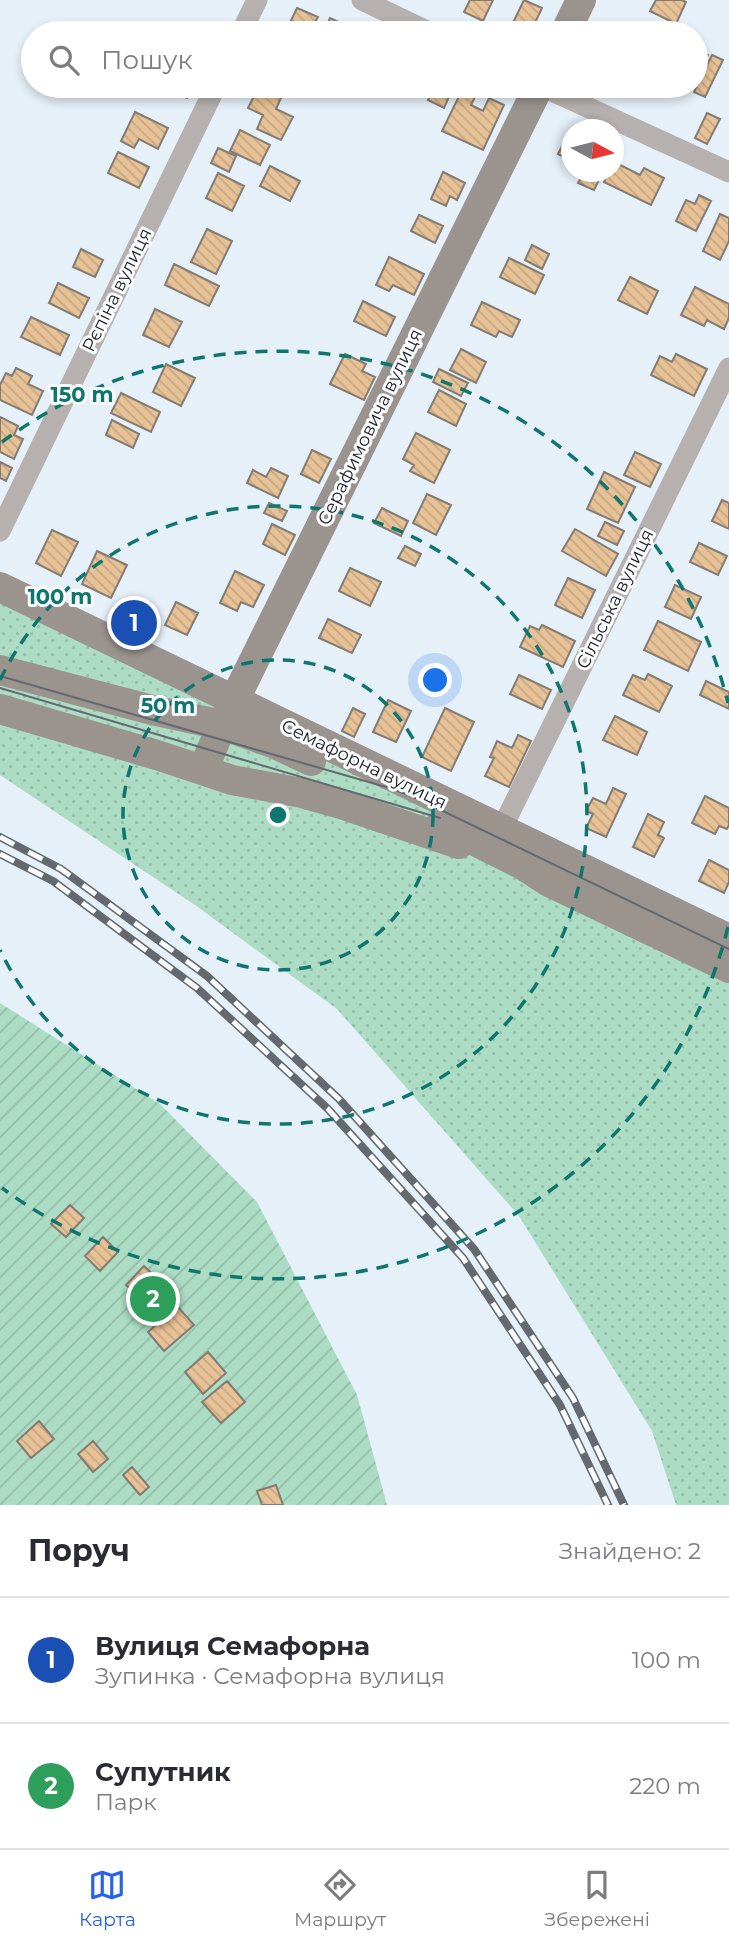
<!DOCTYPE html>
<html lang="uk">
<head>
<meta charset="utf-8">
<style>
  body { margin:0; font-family:Montserrat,sans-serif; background:#f2f2f3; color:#2b2b33 }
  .compass { position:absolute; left:561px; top:119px; width:63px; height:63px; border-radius:50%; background:#fff; box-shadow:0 4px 10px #0003; rotate:97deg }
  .you { position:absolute; left:436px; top:681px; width:24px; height:24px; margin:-18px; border:5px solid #fff; border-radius:50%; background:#1a73e8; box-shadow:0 0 0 10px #1a73e833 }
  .badge { display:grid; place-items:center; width:46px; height:46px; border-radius:50%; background:#2563eb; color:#fff; font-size:23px; font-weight:700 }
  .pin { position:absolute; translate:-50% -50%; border:4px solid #fff; box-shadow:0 2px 7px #0006 }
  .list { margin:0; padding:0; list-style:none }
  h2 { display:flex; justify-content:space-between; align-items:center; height:91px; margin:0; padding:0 28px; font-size:30px }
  h2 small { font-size:23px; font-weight:400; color:#7c7c81 }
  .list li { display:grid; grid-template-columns:46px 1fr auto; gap:21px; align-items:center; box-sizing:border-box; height:126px; padding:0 28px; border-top:2px solid #e1e1e2 }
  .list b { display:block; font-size:26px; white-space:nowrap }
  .list p { margin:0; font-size:23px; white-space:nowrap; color:#7c7c81 }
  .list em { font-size:23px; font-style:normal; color:#7c7c81 }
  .icon { flex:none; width:38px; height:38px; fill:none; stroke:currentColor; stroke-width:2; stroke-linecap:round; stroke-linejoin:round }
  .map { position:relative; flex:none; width:729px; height:1505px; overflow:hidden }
  .search { position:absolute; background:#fff; box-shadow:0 4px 10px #0003; left:21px; right:21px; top:21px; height:77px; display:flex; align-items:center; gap:18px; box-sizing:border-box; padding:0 24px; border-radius:38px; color:#7c7c81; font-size:26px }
  .sheet { height:343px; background:#fff }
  nav { display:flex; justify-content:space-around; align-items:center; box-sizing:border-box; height:98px; border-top:2px solid #e1e1e2; background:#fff; font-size:19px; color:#7c7c81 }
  nav a { display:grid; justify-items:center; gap:4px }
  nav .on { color:#2563eb }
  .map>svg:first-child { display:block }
  .grass { fill:url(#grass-dots) }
  .garden { fill:url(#garden-furrows) }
  .building { fill:url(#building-back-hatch); stroke:#847c73; stroke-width:2 }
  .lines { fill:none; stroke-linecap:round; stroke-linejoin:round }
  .street { stroke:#b6b1ae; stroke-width:21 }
  .secondary { stroke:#9a938e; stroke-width:30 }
  .tram { stroke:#63696e; stroke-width:2 }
  .rail-casing { stroke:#63696e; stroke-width:8 }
  .rail { stroke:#fafcfe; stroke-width:5; stroke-dasharray:16; stroke-linecap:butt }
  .ring { fill:none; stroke:#0f766e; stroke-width:3.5; stroke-dasharray:12 9 }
  .labels { text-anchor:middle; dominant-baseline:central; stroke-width:6; stroke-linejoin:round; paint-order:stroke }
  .street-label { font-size:18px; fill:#1d2023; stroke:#fafcfe }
  .centre { fill:#0f766e; stroke:#fafcfe; stroke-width:3.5 }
  .ring-label { font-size:21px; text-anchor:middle; font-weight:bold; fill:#0f766e; stroke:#fafcfe; stroke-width:6; stroke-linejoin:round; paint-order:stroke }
</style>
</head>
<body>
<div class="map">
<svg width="729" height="1505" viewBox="0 0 729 1505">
  <defs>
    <pattern id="grass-dots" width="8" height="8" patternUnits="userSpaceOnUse" patternTransform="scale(1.75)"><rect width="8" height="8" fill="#acdcc4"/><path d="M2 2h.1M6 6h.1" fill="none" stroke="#94bca8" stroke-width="1.8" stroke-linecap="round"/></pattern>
    <pattern id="garden-furrows" width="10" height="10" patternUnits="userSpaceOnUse" patternTransform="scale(1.75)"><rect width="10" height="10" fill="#acdcc4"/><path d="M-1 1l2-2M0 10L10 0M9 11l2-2" fill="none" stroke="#94bca8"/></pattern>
    <pattern id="building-back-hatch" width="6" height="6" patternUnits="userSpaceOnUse" patternTransform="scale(1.75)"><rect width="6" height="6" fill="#e7c296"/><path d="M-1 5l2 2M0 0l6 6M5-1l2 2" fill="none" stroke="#c6a681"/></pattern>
  </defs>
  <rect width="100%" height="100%" fill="#e6f0f9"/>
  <path class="grass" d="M0,587L729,928V1505H676L652,1431L519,1216L337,1009L195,905L0,775Z"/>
  <path class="garden" d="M0,1003L160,1104L257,1202L357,1395L387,1505H0Z"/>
  <path class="building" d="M470,0H493L483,21L464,12Z
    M524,0L542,8L530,33H515L509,31Z
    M656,0H682L686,2L676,24L650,11Z
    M297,8L318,17L314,24L325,29L330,18L343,24L338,33H285Z
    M696,49L708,55L696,80Z
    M712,55L723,60L705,97L694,92Z
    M161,86H193L187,98Z
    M259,86H273L284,91L276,109L293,117L281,140L257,129L263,115L248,108Z
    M435,86H454L444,108L428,100Z
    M464,86H480L471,105L483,111L489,98L504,105L483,150L442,131Z
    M135,112L168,128L158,149L139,139L134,148L121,141Z
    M707,113L720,119L707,144L695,138Z
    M240,130L270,145L260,165L230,151Z
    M564,142L572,146V161L558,154Z
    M218,148L236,156L229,172L211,163Z
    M118,152L149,167L139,188L108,173Z
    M614,162L640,175L644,168L664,178L651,205L604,182L609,172H614Z
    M270,166L300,181L290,201L260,186Z
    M443,172L465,183L457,200L450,196L446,206L431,199Z
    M584,172H603L594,190L578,183Z
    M218,173L244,186L232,211L206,198Z
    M699,195L711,201L696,231L676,221L686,200L695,204Z
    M720,214L729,218V241L720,260L703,251Z
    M419,215L443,226L435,243L411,231Z
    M207,229L232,241L216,274L191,262Z
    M532,245L549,254L542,269L525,260Z
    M81,249L103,260L95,277L73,267Z
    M389,257L424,274L414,295L393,285L389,291L376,285Z
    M509,258L544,275L535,294L500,277Z
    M174,264L219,286L209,306L165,285Z
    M630,277L658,291L647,314L618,300Z
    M58,283L89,298L79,318L49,303Z
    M695,287L729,304V318L724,329L707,320L704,326L681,315Z
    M363,301L395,317L386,336L354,321Z
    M482,302L520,320L512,337L499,331L496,337L471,325Z
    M155,309L182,322L169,347L143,335Z
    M31,317L69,335L60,355L21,337Z
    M461,349L486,362L476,383L450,370Z
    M345,354L366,364L362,371L375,377L364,400L330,384Z
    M676,354L707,369L694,396L651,375L660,356L672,362Z
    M166,364L195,378L181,406L153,392Z
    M16,368L32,376L28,384L43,391L32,415L0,400V385L6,373L12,376Z
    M439,369L468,383L461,396L433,382Z
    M439,390L466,404L456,426L428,412Z
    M121,393L160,412L151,432L111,413Z
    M0,417L18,426L14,435L23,439L14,459L0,452Z
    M112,420L139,434L133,448L106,435Z
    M416,433L450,450L434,483L410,471L414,465L403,459Z
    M312,450L331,459L319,483L301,474Z
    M635,452L661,464L650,487L624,475Z
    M0,462L12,468L6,481L0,478Z
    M271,468L288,476L278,498L247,483L253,470L266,477Z
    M604,472L635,487L618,523L587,509Z
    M427,494L451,505L436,535L413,523Z
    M722,500L729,503V529L712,521Z
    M269,503L287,511L282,521L264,513Z
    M382,508L408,521L401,536L374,523Z
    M605,522L624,531L617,545L598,536Z
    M272,524L295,535L285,555L263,544Z
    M575,529L618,554L606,576L562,551Z
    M52,530L78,542L61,576L36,563Z
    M699,543L727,556L718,575L690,562Z
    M405,546L421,554L415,566L398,558Z
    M97,551L127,565L111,598L82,584Z
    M350,568L381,582L370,606L339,591Z
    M235,571L264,585L253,607L241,602L237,611L220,603Z
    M568,578L595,590L582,618L555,605Z
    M675,585L701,597L691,619L665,607Z
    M176,602L198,613L187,635L165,625Z
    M328,619L361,635L352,653L319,638Z
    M658,621L701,642L688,671L644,650Z
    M542,625L575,641L563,667L520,647L530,626L539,630Z
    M648,674L672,686L659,712L623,695L633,675L645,680Z
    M519,675L551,690L542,709L510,694Z
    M706,681L729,692V709L700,695Z
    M388,700L411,711L396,742L373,732Z
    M353,708L365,714L354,737L342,731Z
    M445,708L474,722L451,771L422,757Z
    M615,716L647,732L637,755L603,740Z
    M518,735L531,741L509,787L485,776L494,758L490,757L497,741L512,748Z
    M613,788L626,794L606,837L586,828L593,814L586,811L593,798L606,804Z
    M705,796L729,808V825L727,829L719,826L715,834L692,823Z
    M648,814L664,822L658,835L664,838L654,857L633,847Z
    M709,860L729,870V882L724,893L699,881Z
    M70,1205L84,1218L66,1237L51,1224Z
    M103,1237L118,1252L100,1271L85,1256Z
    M144,1266L162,1283L144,1302L126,1285Z
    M177,1306L194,1325L164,1351L148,1332Z
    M208,1352L226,1373L203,1394L185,1372Z
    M227,1381L245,1402L221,1423L202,1402Z
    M39,1421L54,1439L31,1458L17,1441Z
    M93,1441L108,1459L93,1472L78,1454Z
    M132,1467L149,1487L140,1495L123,1475Z
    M276,1485L283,1505H262L257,1491Z"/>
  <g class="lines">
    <path class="street" d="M362,0L431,33
      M241,33L257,0
      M541,86L729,172
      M0,531L216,86
      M501,830L729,368"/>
    <path class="secondary" d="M565,33L581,0
      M0,587L729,939
      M0,670L152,710L222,725L275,744L311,761
      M0,709L160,756L232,780L302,793L341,804L459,844
      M203,770L222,725L539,86
      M441,824L521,864L549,882L729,968"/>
    <path class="tram" d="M0,676L393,789L418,799L729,949
      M0,688L440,818"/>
    <g class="rail-casing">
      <path id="rail" d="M0,837L61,869L207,976L339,1099L474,1249L573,1398L624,1505
        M0,854L53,881L197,988L328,1109L463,1258L560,1405L608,1505"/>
    </g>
    <use href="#rail" class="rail"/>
  </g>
  <g class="ring">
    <circle cx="278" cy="815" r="155"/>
    <path d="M0 680A309 309 0 1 1 0 950"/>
    <path d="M728 927A464 464 0 0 1 2 1188M2 442A464 464 0 0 1 728 703"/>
  </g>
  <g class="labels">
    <g class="street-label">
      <text transform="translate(117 290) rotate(-64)">Рєпіна вулиця</text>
      <text transform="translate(370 427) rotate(-64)">Серафимовича вулиця</text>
      <text transform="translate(615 599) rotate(-64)">Сільська вулиця</text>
      <text transform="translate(364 764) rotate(26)">Семафорна вулиця</text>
    </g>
  </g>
  <circle cx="278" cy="815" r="10" class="centre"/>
  <g class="ring-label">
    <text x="82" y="402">150 m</text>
    <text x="60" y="604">100 m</text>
    <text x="168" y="713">50 m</text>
  </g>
</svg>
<svg class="compass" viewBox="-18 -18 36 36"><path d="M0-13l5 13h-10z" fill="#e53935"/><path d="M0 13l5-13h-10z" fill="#7c7c81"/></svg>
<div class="you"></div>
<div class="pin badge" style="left:134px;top:623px;background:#1a4fb4">1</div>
<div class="pin badge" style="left:153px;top:1299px;background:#2e9e5b">2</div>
<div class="search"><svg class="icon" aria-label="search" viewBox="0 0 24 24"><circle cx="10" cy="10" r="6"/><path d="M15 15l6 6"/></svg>Пошук</div>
</div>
<section class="sheet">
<h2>Поруч<small>Знайдено: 2</small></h2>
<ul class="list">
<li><span class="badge" style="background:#1a4fb4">1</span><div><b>Вулиця Семафорна</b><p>Зупинка · Семафорна вулиця</p></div><em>100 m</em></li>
<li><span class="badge" style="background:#2e9e5b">2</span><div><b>Супутник</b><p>Парк</p></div><em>220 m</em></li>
</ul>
</section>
<nav>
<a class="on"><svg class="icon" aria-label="map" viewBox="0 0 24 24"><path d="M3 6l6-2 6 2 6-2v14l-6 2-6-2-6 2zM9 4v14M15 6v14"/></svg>Карта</a>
<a><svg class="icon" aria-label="directions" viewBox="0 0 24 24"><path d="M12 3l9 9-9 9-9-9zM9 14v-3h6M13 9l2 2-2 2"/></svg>Маршрут</a>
<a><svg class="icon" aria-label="saved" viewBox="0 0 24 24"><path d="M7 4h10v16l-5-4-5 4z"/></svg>Збережені</a>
</nav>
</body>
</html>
